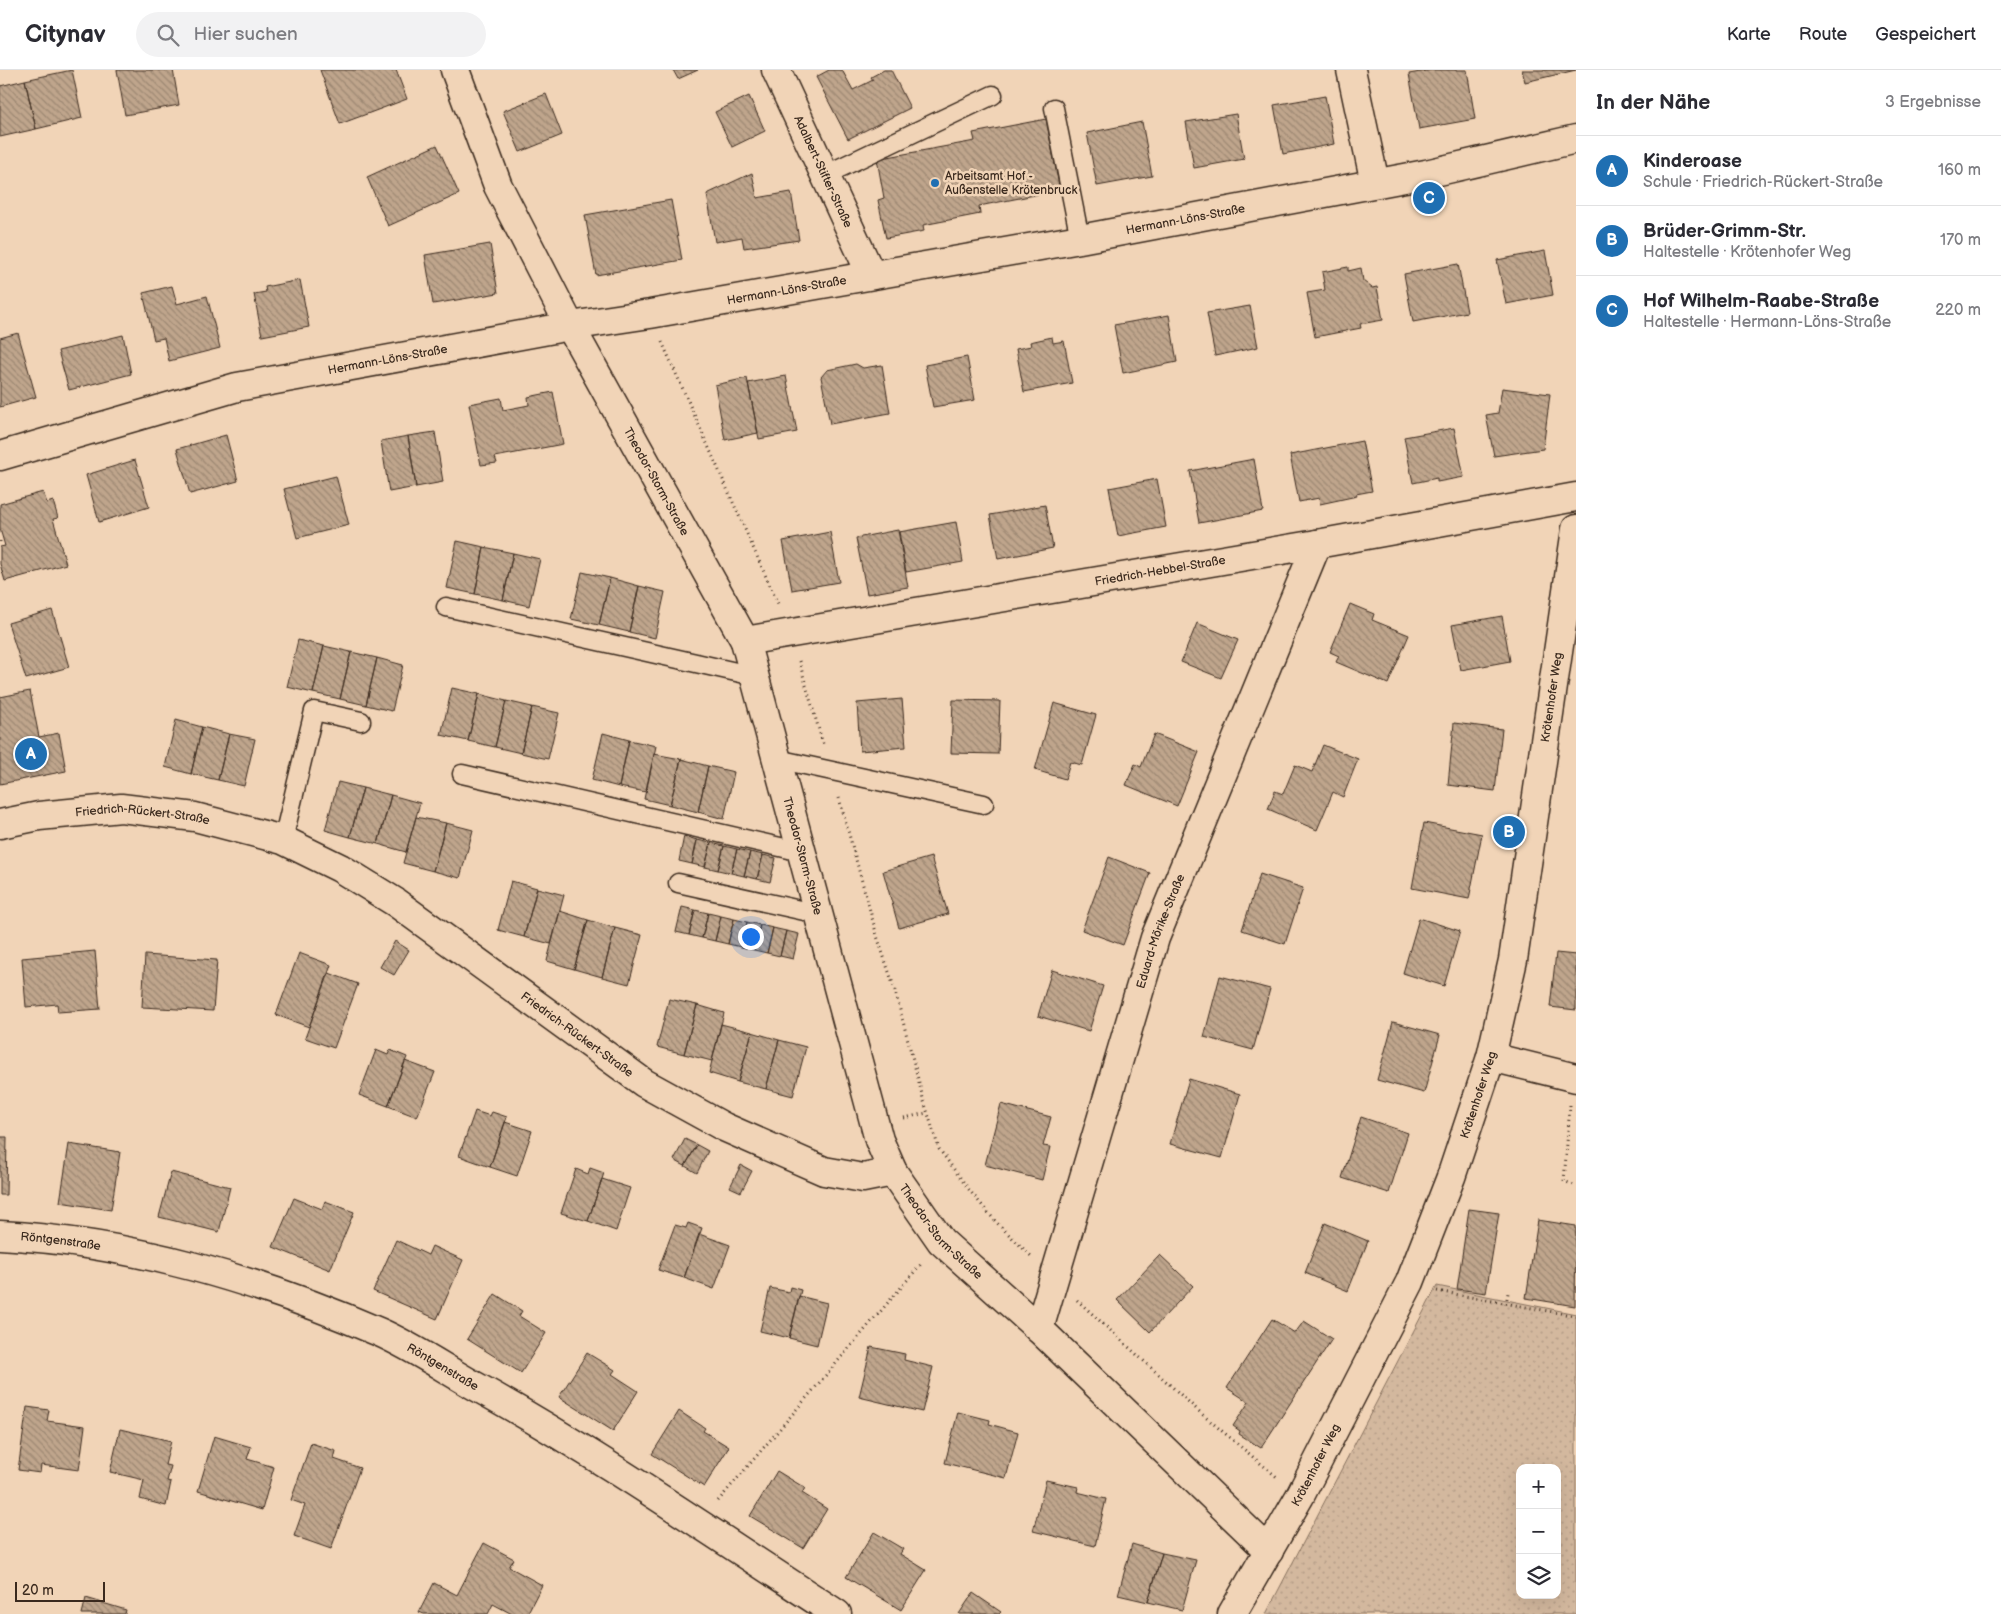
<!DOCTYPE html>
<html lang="de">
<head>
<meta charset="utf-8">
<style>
  body { margin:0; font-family:"Balsamiq Sans",sans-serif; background:#f2f2f3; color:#2b2b33 }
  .controls { position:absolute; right:15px; bottom:15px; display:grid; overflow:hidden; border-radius:10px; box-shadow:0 5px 20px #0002 }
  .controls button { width:45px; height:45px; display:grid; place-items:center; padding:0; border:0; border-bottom:1px solid #e1e1e2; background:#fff; color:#2b2b33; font:25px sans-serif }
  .scale { position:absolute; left:15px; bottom:12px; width:90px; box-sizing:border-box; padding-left:5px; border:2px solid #3b2a1e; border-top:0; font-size:14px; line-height:18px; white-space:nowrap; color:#3b2a1e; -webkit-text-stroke:4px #f1d4b7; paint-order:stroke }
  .you { position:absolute; left:750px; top:866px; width:18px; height:18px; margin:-12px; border:4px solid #fff; border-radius:50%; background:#1a73e8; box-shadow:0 0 0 8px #1a73e833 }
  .badge { display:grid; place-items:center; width:32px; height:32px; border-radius:50%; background:#1f6fb2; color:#fff; font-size:16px; font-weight:700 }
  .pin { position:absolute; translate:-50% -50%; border:2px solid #fff; box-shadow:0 1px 5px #0006 }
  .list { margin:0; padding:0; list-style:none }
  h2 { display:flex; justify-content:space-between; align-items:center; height:65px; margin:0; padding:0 20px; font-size:21px }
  h2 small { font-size:16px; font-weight:400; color:#7c7c81 }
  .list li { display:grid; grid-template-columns:32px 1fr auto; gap:15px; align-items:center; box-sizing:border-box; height:70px; padding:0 20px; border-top:1px solid #e1e1e2 }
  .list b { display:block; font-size:19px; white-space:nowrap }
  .list p { margin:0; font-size:16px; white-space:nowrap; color:#7c7c81 }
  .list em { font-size:16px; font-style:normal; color:#7c7c81 }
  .icon { flex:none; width:28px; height:28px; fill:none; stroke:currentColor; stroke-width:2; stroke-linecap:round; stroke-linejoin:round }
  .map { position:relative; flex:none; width:1576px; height:1544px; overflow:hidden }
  header { display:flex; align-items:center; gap:30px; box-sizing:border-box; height:70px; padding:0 25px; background:#fff; border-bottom:1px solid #e1e1e2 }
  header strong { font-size:24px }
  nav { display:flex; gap:28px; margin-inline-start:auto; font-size:18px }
  .search { width:350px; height:45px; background:#f2f2f3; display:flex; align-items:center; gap:12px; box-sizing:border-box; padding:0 18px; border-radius:28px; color:#7c7c81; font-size:19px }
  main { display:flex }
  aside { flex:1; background:#fff }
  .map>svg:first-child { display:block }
  .grass { fill:url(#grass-dots); stroke:#87715e; fill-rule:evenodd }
  .building { fill:url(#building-back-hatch); stroke:#3b2a1e }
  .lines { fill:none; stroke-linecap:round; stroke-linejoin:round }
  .lane-casing { stroke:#3b2a1e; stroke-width:21 }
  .street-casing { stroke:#3b2a1e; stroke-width:31 }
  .secondary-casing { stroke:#3b2a1e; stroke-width:31 }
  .path { stroke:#3b2a1e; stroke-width:3; stroke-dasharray:1 4; stroke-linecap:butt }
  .lane { stroke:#f1d4b7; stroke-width:18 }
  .street { stroke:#f1d4b7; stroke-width:28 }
  .secondary { stroke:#f1d4b7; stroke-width:28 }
  .poi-dot { fill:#1f6fb2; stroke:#f1d4b7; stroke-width:2 }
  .labels { text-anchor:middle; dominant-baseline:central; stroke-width:5; stroke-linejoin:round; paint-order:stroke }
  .street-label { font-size:12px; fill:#3b2a1e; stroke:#f1d4b7 }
  .poi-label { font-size:12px; fill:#3b2a1e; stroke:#f1d4b7; text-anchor:start }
</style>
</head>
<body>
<header>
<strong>Citynav</strong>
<div class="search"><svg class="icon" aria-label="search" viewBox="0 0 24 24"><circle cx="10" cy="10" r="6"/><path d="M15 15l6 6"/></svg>Hier suchen</div>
<nav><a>Karte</a><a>Route</a><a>Gespeichert</a></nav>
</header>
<main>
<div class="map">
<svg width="1576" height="1544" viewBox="0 0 1576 1544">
  <defs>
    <pattern id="grass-dots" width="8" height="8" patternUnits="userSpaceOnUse" patternTransform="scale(1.25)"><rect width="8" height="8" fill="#d3b89e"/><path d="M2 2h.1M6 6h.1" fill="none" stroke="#b69e88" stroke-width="1.8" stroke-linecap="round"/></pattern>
    <pattern id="building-back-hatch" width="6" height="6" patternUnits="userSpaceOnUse" patternTransform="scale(1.25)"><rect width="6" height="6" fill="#bfa58c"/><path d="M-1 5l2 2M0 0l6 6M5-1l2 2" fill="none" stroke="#9c8772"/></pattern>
  </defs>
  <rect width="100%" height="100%" fill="#f1d4b7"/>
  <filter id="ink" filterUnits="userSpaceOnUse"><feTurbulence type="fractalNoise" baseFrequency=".02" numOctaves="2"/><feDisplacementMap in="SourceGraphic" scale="10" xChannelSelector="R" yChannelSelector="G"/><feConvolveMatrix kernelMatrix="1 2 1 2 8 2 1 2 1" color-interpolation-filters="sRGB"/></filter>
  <g filter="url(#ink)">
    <path class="grass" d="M1437,1216L1576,1244V1544H1266ZM1520,1398H1557V1525H1520Z"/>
    <path class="building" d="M72,0L82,48L36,59L25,10Z
      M117,0H173L179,35L125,45Z
      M320,0H396L407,29L340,54Z
      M673,0H698L678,9Z
      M829,0H842L853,20L873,10L871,7L884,0H891L910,38L848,69L816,7Z
      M1432,0H1467L1475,49L1419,59L1409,4Z
      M1522,0H1576L1525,12Z
      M25,10L36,59L0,67V16Z
      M546,24L562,65L520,82L503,41Z
      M749,26L765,61L732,77L715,42Z
      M1325,26L1334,74L1283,84L1274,35Z
      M1236,44L1244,89L1194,98L1186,52Z
      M1046,49L1060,120L979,136L980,144L923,155L924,161L886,168L878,130L884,128L877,89L975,71L973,63Z
      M1142,52L1152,106L1097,116L1087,63Z
      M437,75L459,124L388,156L367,107Z
      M752,103L757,128L791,122L799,170L744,178L742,167L715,172L707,124Z
      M671,130L682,190L596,205L585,145Z
      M490,174L498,223L433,234L425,185Z
      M1545,181L1553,225L1506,234L1497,190Z
      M1458,194L1467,242L1413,252L1404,204Z
      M1348,197V201L1361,198L1363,211L1372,218L1377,217L1383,250L1360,254L1361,258L1315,267L1307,223L1325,220L1322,202Z
      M300,210L309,257L262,266L254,224L266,222L265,217Z
      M172,216L177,234L207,226L220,278L169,291L164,268L154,270L143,223Z
      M1250,236L1258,277L1215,286L1207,243Z
      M1169,245L1177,292L1123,303L1114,255Z
      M18,263L36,327L0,337V268Z
      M123,265L131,304L69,320L58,281Z
      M1052,267L1053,273L1064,271L1072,313L1024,322L1016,279L1031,276L1030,272Z
      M967,287L975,330L933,337L925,295Z
      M856,294L863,298L882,295L890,343L830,354L821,307L827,300Z
      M786,306L797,362L759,369L748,313Z
      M747,308L758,363L725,370L715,315Z
      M1502,318L1550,324L1543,379L1494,386L1486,345L1498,343Z
      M553,322L563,374L495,387L497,393L481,395L469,334L501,328L503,340L529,335L528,327Z
      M1454,358L1464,407L1437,412V408L1413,413L1404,367Z
      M435,362L443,412L416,417L408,366Z
      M226,365L238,411L190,424L177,379Z
      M408,366L416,417L389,422L381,371Z
      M1362,371L1372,421L1356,424L1357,426L1320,434L1319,428L1299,432L1290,385Z
      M1254,389L1263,441L1199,453L1190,401Z
      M135,390L149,437L99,452L86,405Z
      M336,406L349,455L297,468L284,419Z
      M1157,409L1166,457L1118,466L1109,418Z
      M43,422L47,433L53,431L58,448L53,449L66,494L5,511L0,494V477L5,476L0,459V434Z
      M1045,435L1053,478L998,489L990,445Z
      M956,452L963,492L906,502L899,462Z
      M898,460L908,517L867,524L856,468Z
      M830,462L839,512L792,520L783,471Z
      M457,471L484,477L475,524L447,518Z
      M484,477L513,483L503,530L475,524Z
      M513,483L540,489L529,536L503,530Z
      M582,502L610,508L599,555L571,549Z
      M610,508L639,516L629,562L599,555Z
      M639,516L665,522L655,568L629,562Z
      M1350,534L1374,544L1372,550L1409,565L1388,614L1336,592L1339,586L1330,582Z
      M52,540L69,597L26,609L8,553Z
      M1502,546L1510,591L1461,600L1452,555Z
      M1197,553L1238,570L1221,608L1181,592Z
      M298,570L324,576L313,623L287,617Z
      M324,576L351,582L340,629L313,623Z
      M351,582L377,588L366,635L340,629Z
      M377,588L403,595L392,641L366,635Z
      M452,618L479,624L468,671L441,665Z
      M30,621L39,667L59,663L66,701L0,714V627Z
      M479,624L506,631L495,677L468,671Z
      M902,629L906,677L860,681L857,633Z
      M953,630L1000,631L998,684L951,683Z
      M506,631L532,637L521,683L495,677Z
      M1054,633L1096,645L1082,695L1070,692L1065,709L1035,700Z
      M532,637L559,643L548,689L521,683Z
      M176,650L202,657L191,704L165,697Z
      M1454,653L1502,659L1495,721L1448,715Z
      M202,657L229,664L218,710L191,704Z
      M603,663L629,670L619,717L592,710Z
      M229,664L255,669L244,716L218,710Z
      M1154,664L1199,682L1177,736L1126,715L1135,694L1141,697Z
      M629,670L656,676L646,722L619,717Z
      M1323,675L1358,689L1343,727L1333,722L1317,760L1268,739L1275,721L1283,724L1295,695L1312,702Z
      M654,684L681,689L670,735L644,729Z
      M681,689L708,696L698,742L670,735Z
      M708,696L734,702L724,749L698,742Z
      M338,712L363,718L350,767L325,760Z
      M363,718L391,725L378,774L350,767Z
      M391,725L420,733L406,782L378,774Z
      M416,747L446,753L433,801L403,793Z
      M446,753L473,760L460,808L433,801Z
      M1424,753L1482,764L1469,829L1412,818Z
      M684,766L697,770L692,794L679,791Z
      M697,770L711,773L705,797L692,794Z
      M711,773L724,776L718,800L705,797Z
      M724,776L737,779L731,803L718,800Z
      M737,779L750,782L744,806L731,803Z
      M750,782L763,785L757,809L744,806Z
      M763,785L776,788L770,812L757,809Z
      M931,787L948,844L899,858L883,801Z
      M1109,787L1150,803L1123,875L1082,860Z
      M1260,804L1303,818L1285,874L1242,860Z
      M511,811L537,818L524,867L498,860Z
      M537,818L564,825L551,874L524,867Z
      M682,837L695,840L689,865L676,862Z
      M695,840L708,843L702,868L689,865Z
      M560,841L588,850L574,899L547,891Z
      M708,843L721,846L715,871L702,868Z
      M721,846L734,849L728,874L715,871Z
      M1419,848L1460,861L1444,916L1403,903Z
      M734,849L747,852L741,877L728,874Z
      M588,850L615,858L602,907L574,899Z
      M747,852L760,855L754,880L741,877Z
      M760,855L773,858L767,883L754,880Z
      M615,858L642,865L629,914L602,907Z
      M773,858L786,861L780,886L767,883Z
      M786,861L799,864L793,889L780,886Z
      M395,871L409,880L394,905L380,897Z
      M95,881L100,939L58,942L57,934L26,937L22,888Z
      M299,883L331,895L309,957L276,945Z
      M1556,883L1576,885V940L1550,937Z
      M145,885L217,890L213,941L142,937Z
      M1052,900L1103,916L1089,961L1038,946Z
      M329,903L358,914L334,978L305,968Z
      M1220,906L1270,919L1253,980L1204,967Z
      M669,929L697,935L684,984L657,977Z
      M697,935L724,943L712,991L684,984Z
      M1393,952L1440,965L1424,1023L1377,1010Z
      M721,954L752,962L738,1012L709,1003Z
      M752,962L779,970L766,1019L738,1012Z
      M779,970L806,977L793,1026L766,1019Z
      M376,980L388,985L390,980L407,987L388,1036L359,1025Z
      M405,991L435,1002L417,1047L388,1036Z
      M1189,1009L1240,1024L1222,1088L1170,1074Z
      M1001,1034L1051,1047L1043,1076L1050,1077L1042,1110L985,1095Z
      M475,1041L490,1046L492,1042L507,1047L490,1097L459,1086Z
      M1361,1047L1408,1063L1389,1123L1342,1108Z
      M505,1052L532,1061L517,1106L490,1097Z
      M0,1067H7L6,1125H0Z
      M685,1069L697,1075L685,1096L674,1090Z
      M69,1074L120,1082L111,1140L60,1132Z
      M697,1075L708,1081L697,1103L685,1096Z
      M741,1095L752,1101L741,1122L730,1117Z
      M590,1098L604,1103L588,1151L561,1143L576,1099L588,1104Z
      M171,1102L230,1117L219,1162L159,1147Z
      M602,1109L630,1118L616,1161L588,1151Z
      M294,1128L322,1139L325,1131L354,1142L330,1200L273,1177Z
      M1469,1139L1499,1143L1486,1223L1457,1219Z
      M1538,1150L1576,1156L1575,1236L1526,1228Z
      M688,1153L702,1158L684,1208L658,1200L675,1155L686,1158Z
      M1325,1153L1368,1171L1348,1221L1305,1203Z
      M699,1164L730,1175L714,1219L684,1208Z
      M396,1170L428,1185L432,1176L463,1190L437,1249L373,1221Z
      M1160,1185L1193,1216L1150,1262L1117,1230Z
      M790,1217L801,1220L789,1268L760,1261L770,1218L789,1222Z
      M495,1224L522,1241L519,1246L546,1263L521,1303L467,1269Z
      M799,1226L827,1233L817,1275L789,1268Z
      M1272,1249L1295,1263L1304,1251L1332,1269L1261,1378L1239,1364L1240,1361L1233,1356L1249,1332L1227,1318Z
      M871,1277L905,1284L904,1290L933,1297L922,1342L859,1327Z
      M587,1283L615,1300L612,1304L638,1321L613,1361L559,1327Z
      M27,1337L49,1340L47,1351L85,1356L79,1400L41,1395L40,1403L18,1400Z
      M679,1341L705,1358L703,1361L729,1377L704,1417L652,1384Z
      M958,1342L990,1350L989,1354L1018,1362L1006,1408L945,1393Z
      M120,1359L171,1371L165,1395L171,1396L167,1411L171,1412L166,1436L140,1429L144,1410L110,1402Z
      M214,1366L251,1377L247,1389L274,1397L262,1440L198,1421Z
      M311,1373L336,1381L334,1389L360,1398L331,1479L294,1466L305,1435L291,1430Z
      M777,1401L805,1418L802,1423L827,1439L803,1478L750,1446Z
      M1046,1410L1078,1417L1077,1422L1106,1429L1095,1476L1033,1461Z
      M874,1462L903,1479L900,1484L926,1500L901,1540L846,1507Z
      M484,1473L514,1489L509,1497L542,1515L527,1544H512L493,1534L488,1544H424L419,1542L434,1513L457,1525Z
      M1132,1474L1162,1483L1148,1532L1118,1525Z
      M1162,1483L1196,1490L1182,1540L1148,1532Z
      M973,1523L1001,1542L999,1544H959Z
      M86,1528L126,1540L125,1544H82Z"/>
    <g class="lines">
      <g class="lane-casing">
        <path id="lane" d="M1054,38L1080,169
          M825,105L993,25
          M446,537L754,606
          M777,689L984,734
          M462,704L802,782
          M283,770L314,641L361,651
          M678,813L818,844"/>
      </g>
      <g class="street-casing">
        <g id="street">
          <path id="s1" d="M455,0L498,116L570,256L745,571L879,1070L893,1102L941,1171L1039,1259L1269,1481"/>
          <path id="s2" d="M776,0L871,204"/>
          <path d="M1351,0L1375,113"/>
          <path id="s3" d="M0,386L237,317L570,256L650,244L1080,169L1426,104L1576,69"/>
          <path id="s4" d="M745,571L1317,474L1576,427"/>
          <path id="s5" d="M0,754L39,746L121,738L195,747L283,770L340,798L395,832L644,1013L724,1057L824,1101L863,1108L893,1102"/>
          <path d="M1491,987L1576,1008"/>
          <path id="s6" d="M0,1165C132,1172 258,1210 379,1262C413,1277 445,1299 477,1317C600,1385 719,1468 837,1544"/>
          <path id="s7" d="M1039,1259L1155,868L1317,474"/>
        </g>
      </g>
      <g class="secondary-casing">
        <g id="secondary">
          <path id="s8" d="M1232,1544L1300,1426L1410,1212L1451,1107L1491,987L1513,890L1576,459"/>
        </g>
      </g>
      <path class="path" d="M662,272L779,536
        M0,471V474
        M799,591L823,674
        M839,728L877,866L894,917L923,1028L939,1079L970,1121L996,1152L1031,1186
        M1570,1035L1564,1111L1576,1116
        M904,1048L927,1043
        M1437,1221L1576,1246
        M1077,1230L1203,1345L1278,1408
        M1506,1234L1508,1223
        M718,1431L922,1193"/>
      <use href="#lane" class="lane"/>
      <use href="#street" class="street"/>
      <use href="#secondary" class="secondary"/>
    </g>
  </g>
  <circle class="poi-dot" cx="935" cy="113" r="5"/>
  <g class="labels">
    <g class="street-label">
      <text stroke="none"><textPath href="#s2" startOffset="112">Adalbert-Stifter-Straße</textPath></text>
      <text stroke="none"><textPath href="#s3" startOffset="1210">Hermann-Löns-Straße</textPath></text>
      <text stroke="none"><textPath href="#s3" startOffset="805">Hermann-Löns-Straße</textPath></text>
      <text stroke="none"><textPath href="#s3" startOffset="400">Hermann-Löns-Straße</textPath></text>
      <text stroke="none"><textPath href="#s1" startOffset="459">Theodor-Storm-Straße</textPath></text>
      <text stroke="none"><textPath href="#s4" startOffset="421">Friedrich-Hebbel-Straße</textPath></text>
      <text stroke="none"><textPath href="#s8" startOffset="981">Krötenhofer Weg</textPath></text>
      <text stroke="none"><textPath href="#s5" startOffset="144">Friedrich-Rückert-Straße</textPath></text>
      <text stroke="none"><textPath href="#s1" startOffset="864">Theodor-Storm-Straße</textPath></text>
      <text stroke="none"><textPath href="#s7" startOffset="416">Eduard-Mörike-Straße</textPath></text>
      <text stroke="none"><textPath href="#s5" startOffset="641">Friedrich-Rückert-Straße</textPath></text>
      <text stroke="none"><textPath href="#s8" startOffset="576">Krötenhofer Weg</textPath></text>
      <text stroke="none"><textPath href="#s1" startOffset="1270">Theodor-Storm-Straße</textPath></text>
      <text stroke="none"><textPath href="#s6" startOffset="61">Röntgenstraße</textPath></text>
      <text stroke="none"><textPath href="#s6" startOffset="466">Röntgenstraße</textPath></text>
      <text stroke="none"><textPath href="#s8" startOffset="171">Krötenhofer Weg</textPath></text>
    </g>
    <g class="poi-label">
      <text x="945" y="106">Arbeitsamt Hof -<tspan x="945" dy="14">Außenstelle Krötenbruck</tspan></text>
    </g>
  </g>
</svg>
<div class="controls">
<button>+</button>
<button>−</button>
<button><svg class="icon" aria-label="layers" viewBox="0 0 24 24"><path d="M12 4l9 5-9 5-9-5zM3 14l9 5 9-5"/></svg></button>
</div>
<div class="scale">20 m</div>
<div class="you"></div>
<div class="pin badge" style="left:31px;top:684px">A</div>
<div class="pin badge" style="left:1509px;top:762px">B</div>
<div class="pin badge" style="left:1429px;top:128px">C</div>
</div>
<aside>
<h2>In der Nähe<small>3 Ergebnisse</small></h2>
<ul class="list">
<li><span class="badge">A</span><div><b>Kinderoase</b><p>Schule · Friedrich-Rückert-Straße</p></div><em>160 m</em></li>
<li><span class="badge">B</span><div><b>Brüder-Grimm-Str.</b><p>Haltestelle · Krötenhofer Weg</p></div><em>170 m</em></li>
<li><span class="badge">C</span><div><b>Hof Wilhelm-Raabe-Straße</b><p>Haltestelle · Hermann-Löns-Straße</p></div><em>220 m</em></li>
</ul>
</aside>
</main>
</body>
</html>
